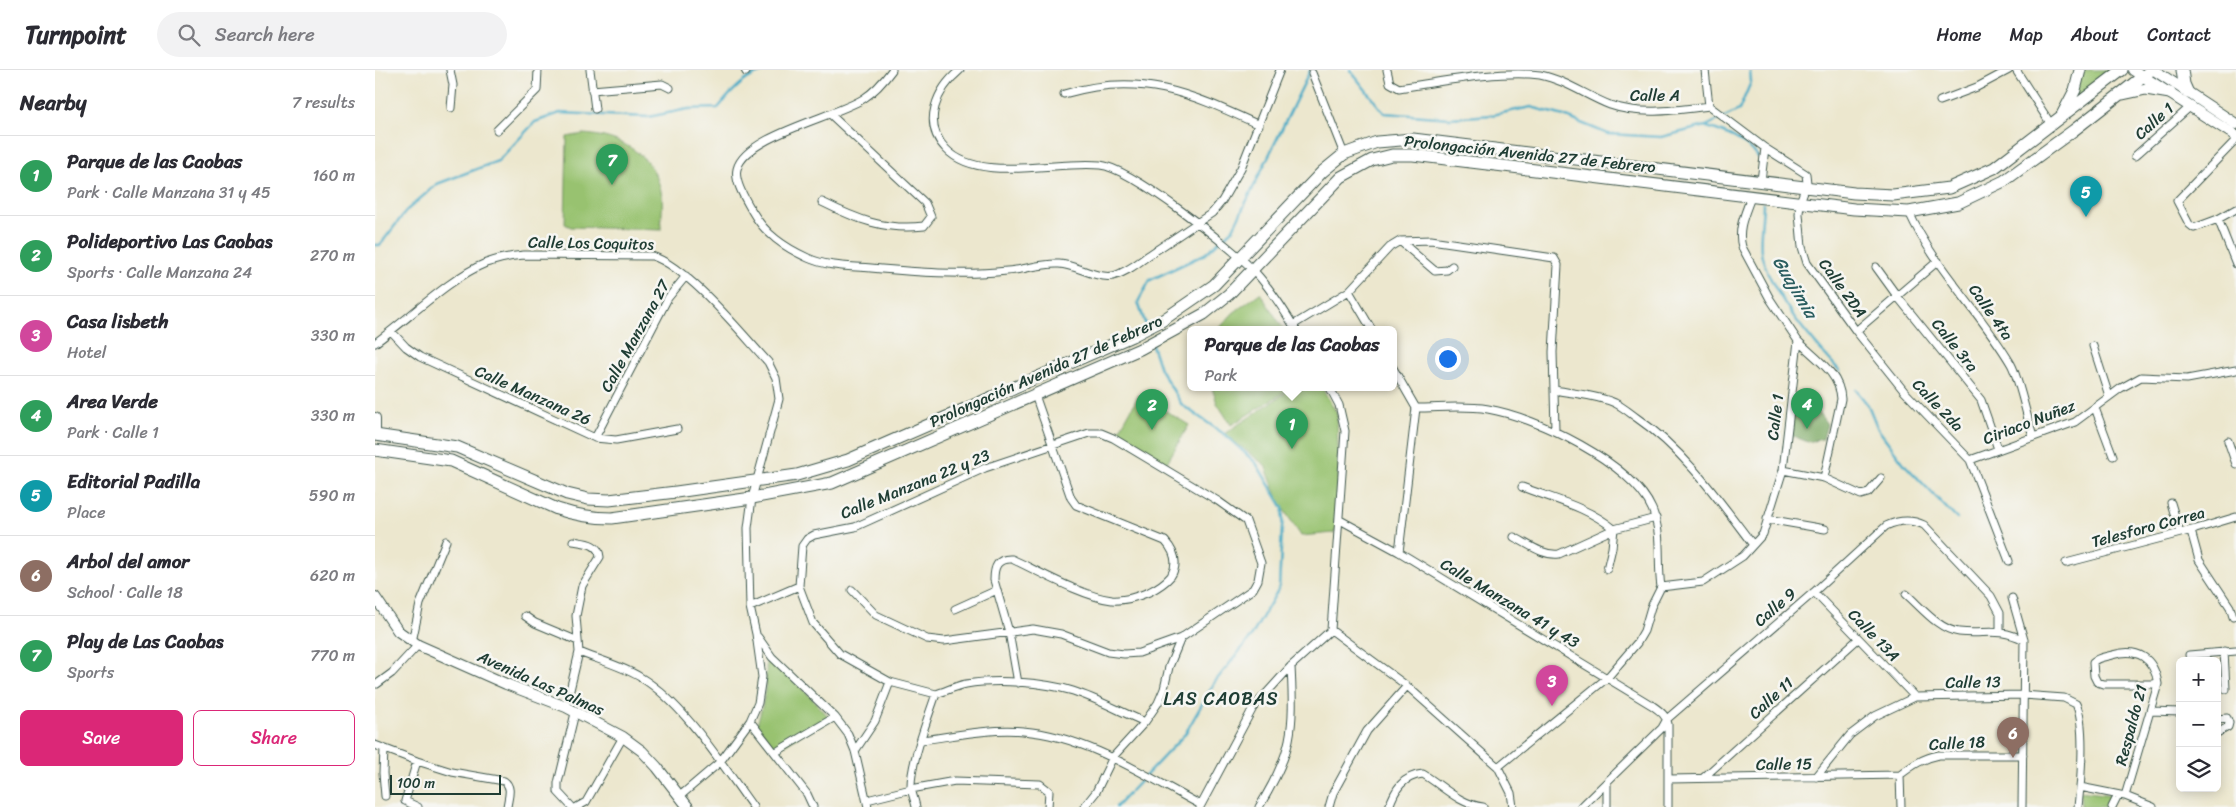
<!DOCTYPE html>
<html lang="en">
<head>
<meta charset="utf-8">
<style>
  body { margin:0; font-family:Sriracha,sans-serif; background:#f2f2f3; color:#2b2b33 }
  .controls { position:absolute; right:15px; bottom:15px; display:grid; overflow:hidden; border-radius:8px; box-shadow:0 2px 12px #0003 }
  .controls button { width:45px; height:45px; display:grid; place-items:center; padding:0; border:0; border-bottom:1px solid #e1e1e2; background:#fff; color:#2b2b33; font:25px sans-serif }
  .scale { position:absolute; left:15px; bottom:12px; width:111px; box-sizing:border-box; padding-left:5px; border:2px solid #1f3d34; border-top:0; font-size:14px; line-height:18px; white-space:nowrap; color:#1f3d34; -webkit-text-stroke:4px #f6f6f2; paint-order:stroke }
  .you { position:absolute; left:1072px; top:288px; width:18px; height:18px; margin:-12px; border:4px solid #fff; border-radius:50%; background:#1a73e8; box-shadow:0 0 0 8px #1a73e833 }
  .badge { display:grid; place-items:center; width:32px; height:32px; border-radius:50%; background:#db2777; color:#fff; font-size:16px; font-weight:700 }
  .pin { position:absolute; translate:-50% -41px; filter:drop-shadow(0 1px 2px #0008) }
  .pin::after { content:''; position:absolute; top:26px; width:18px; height:15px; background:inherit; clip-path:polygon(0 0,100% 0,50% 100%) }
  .popup { position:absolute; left:812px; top:256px; width:210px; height:65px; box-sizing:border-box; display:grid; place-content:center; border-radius:8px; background:#fff; filter:drop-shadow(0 1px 4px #0005); font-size:16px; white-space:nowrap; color:#7c7c81 }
  .popup b { font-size:19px; color:#2b2b33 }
  .popup::after { content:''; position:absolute; left:50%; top:100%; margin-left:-10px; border:10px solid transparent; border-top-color:#fff }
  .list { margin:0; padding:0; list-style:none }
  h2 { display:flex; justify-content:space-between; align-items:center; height:65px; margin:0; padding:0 20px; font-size:21px }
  h2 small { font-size:16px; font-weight:400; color:#7c7c81 }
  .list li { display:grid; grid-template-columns:32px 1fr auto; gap:15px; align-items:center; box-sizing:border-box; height:80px; padding:0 20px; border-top:1px solid #e1e1e2 }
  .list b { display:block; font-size:19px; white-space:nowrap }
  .list p { margin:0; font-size:16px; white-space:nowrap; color:#7c7c81 }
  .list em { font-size:16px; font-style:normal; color:#7c7c81 }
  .actions { display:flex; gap:10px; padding:15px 20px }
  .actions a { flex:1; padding:11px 0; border:1px solid #db2777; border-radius:8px; text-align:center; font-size:18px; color:#db2777 }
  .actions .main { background:#db2777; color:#fff }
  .icon { flex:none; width:28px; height:28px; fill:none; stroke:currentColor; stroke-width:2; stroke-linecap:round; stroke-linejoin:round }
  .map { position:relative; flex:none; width:1861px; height:737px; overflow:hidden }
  header { display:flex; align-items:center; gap:30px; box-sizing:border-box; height:70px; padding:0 25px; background:#fff; border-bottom:1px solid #e1e1e2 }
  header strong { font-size:24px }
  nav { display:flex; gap:28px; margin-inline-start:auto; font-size:18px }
  .search { width:350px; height:45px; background:#f2f2f3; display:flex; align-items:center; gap:12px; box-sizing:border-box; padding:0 18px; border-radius:28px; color:#7c7c81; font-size:19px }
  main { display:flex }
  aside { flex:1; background:#fff }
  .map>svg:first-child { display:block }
  .green { fill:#98c26f; stroke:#5c8052 }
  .forest { fill:#7aa862; stroke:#4c724b }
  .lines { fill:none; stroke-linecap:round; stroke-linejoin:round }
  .stream { stroke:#48acc7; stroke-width:2.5 }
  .street-casing { stroke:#3e564b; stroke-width:9 }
  .secondary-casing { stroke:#3e564b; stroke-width:12 }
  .primary-casing { stroke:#3e564b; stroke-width:13 }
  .street { stroke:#fff; stroke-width:7 }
  .secondary { stroke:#fff; stroke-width:10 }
  .primary { stroke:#fff; stroke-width:11 }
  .labels { text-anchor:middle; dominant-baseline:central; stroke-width:5; stroke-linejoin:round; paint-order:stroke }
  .street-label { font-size:16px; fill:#1f3d34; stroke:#f6f6f2 }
  .water-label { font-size:18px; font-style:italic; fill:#2b5e60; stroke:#f6f6f2 }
  .neighbourhood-label { font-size:18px; letter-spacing:1px; fill:#1f3d34; stroke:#f6f6f2 }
</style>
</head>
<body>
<header>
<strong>Turnpoint</strong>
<div class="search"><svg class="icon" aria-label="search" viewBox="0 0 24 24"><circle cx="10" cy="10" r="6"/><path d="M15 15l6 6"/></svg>Search here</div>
<nav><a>Home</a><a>Map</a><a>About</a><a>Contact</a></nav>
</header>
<main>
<aside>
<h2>Nearby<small>7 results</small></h2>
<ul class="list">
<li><span class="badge" style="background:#2e9e5b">1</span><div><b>Parque de las Caobas</b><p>Park · Calle Manzana 31 y 45</p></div><em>160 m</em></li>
<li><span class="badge" style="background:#2e9e5b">2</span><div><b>Polideportivo Las Caobas</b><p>Sports · Calle Manzana 24</p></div><em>270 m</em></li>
<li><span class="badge" style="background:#d1479c">3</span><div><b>Casa lisbeth</b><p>Hotel</p></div><em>330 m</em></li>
<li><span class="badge" style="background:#2e9e5b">4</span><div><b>Area Verde</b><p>Park · Calle 1</p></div><em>330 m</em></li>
<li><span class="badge" style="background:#0f9aa8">5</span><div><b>Editorial Padilla</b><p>Place</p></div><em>590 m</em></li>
<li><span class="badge" style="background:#8d6e63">6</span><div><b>Arbol del amor</b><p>School · Calle 18</p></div><em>620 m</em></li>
<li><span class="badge" style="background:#2e9e5b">7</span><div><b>Play de Las Caobas</b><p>Sports</p></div><em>770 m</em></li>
</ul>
<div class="actions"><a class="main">Save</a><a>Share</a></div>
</aside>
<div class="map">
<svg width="1861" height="737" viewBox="0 0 1861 737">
  <rect width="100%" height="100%" fill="#f6f6f2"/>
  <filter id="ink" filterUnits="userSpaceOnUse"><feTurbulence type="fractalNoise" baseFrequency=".02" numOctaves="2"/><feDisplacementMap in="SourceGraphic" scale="10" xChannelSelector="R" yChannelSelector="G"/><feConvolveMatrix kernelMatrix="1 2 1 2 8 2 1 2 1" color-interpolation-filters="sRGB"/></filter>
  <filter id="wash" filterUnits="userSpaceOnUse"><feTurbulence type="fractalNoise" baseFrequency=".0096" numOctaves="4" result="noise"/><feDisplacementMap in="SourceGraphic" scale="20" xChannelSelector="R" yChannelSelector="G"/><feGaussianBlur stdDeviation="1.12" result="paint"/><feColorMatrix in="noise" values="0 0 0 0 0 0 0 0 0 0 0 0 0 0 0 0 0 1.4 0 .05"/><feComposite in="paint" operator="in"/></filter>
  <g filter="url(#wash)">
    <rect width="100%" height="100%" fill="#ece7ce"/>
    <path class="green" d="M1707,0H1740L1694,37Z
      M208,64C244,66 278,83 286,121C289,133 286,148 286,160L196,157L190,154L192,67Z
      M885,223L909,260H843L858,243Z
      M837,318H916L856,355L842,333Z
      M918,318H947L962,343L965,450L959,463L926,466L905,434L890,395L849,364Z
      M764,325L814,355L791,394L741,366Z
      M391,587L430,621L454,647L401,680L382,654C390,631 392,611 391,587Z
      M1705,721L1737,725L1732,737H1706Z"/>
    <path class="forest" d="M1434,337L1444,343L1452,354L1448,369L1433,372L1413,364L1415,342Z"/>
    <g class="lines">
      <path class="stream" d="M975,0L1009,43L1075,48L1117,45L1156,37L1189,46L1233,64L1286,67L1331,56L1364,40L1376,12L1375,0
        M1332,57C1351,63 1370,70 1383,87
        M1388,133C1388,147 1383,174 1387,187C1400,229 1436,270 1465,301
        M0,175H5L32,140L62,114L123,91L160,52L185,43L273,47L313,39L343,38C358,20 371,4 396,0
        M771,256L763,232L775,210L830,184L858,159L935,1
        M1481,320L1493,335L1503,359L1530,395L1582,449
        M741,737L810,664L839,613L876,567L904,518L908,438L881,393L849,364L807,335L785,299L777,275"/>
    </g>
  </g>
  <g filter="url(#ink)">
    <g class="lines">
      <g class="street-casing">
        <path id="street" d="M75,0L78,15L76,38
          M215,0L220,39
          M370,0L371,2
          M517,0C509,11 499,22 488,29C459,47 370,66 362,99C359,112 371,130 377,141C390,164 409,177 433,188C453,197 475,196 496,198C540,202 587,206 632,201C649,200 666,193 684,194C702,195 721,209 738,206C753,202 765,191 777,183C797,170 817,156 837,143L847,131L866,98L905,0
          M585,0C562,19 546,53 571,79C604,114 682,90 725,95C756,98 857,177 880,202C896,219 909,240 921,260
          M1012,0L1015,13L1024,18C1065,12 1124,0 1165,5C1190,10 1212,26 1235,35C1266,46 1302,40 1334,36
          M1330,0L1334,36
          M1641,0L1677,56
          M937,3L969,84
          M217,20L287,14L295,18
          M689,24C765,1 815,23 884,55
          M1565,31L1602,17L1634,0
          M1334,36L1390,78L1431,104L1432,113L1425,132L1424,144L1427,177L1432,193L1481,261L1529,321L1595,390L1634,491
          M122,60L162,20L163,0
          M1861,70L1802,131L1814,154L1819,158L1843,149L1861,139
          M1760,86L1816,36
          M1386,111L1390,78
          M447,132C481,149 510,161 549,156L556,147L550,133L455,44
          M1534,142C1559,198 1605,241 1636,294C1644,308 1652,348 1658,367
          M1843,149L1861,194
          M1025,171L1060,201L1072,200L1077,196
          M1501,197L1522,226L1606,330L1623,379
          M974,221L997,260
          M918,255L974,221L1015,177L1025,171L1056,170L1179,188L1183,195L1178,282L1180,360
          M16,261L31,277L45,287L220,368L241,370L302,359
          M1481,261L1563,191
          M1423,271C1440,288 1465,303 1466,329L1449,408
          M0,273C32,250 76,207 111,193C123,189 136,186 149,185L277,186C313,197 366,263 393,292L401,308L404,329L377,428L373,458L375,537L381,564L387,607L383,633L375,651L345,692L305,726
          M1718,276L1734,326
          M1018,298L1041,338
          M955,318L964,335L970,361L956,560
          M1180,320C1200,324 1221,325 1240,333C1248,337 1255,343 1262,348C1310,381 1343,429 1378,475
          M1041,338C1065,338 1090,335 1113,339C1161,347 1257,393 1277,439C1288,465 1282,491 1286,517
          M1720,338L1738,386
          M220,368L293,228L311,206
          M1853,371L1861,394
          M1595,390L1700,352L1746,318L1766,307L1812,309L1861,300
          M1408,400L1449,408L1486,425L1493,423L1506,408
          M1147,417C1178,429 1213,437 1239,459L1281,448
          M1796,433L1805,463
          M1392,449L1450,459
          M965,450L1024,482L1278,636C1285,641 1291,645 1293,654V737
          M1816,461L1824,490L1855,537L1858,547
          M1139,467C1153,474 1168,486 1184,484L1239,459L1237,478L1232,499
          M1024,482L1041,338
          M1691,493L1821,459L1861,447
          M1286,517L1328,512L1368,486L1388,464L1408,400L1423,271L1395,229L1367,177C1362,159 1370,144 1376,127
          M477,520L501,545L552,569L569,571L658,559L686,564L733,582L749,584L764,583L806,568L878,519L883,510L886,493L871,451L843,431L738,368L726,363H714L610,398L480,457L439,465L432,469L427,476L424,516L438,553L465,584L515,612L561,624
          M1439,522L1540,627
          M1531,524C1546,537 1564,560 1584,562C1610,565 1623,557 1649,570
          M1637,528L1649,570L1647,737
          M375,537L424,516
          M580,539L622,520
          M150,546L160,553L203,571
          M956,560L1032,616L1123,697L1136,723L1138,737
          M383,567L397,587L460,647L473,664L480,681L493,737
          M37,572L45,534L71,471
          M1849,581L1851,619
          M204,582C224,590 247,596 265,607C309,633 348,696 378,737
          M1814,585L1861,581
          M643,613L634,562L619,510C619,497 622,488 637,489C663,501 709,527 737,530C750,531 762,527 774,522C782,518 790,513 796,506C804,493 799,481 790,471L701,435L696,428L660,325
          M2,614L17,603L43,575
          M561,624C571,621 581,616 591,614C622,609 668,612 698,621C723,629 746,642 770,652
          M191,637L204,582L201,546L207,516L225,487C224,473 209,473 198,471
          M1776,641L1805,642
          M1842,649L1852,648L1854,653L1853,657L1842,663
          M375,651L432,724L438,737
          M546,670C579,666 614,658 648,661C711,666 771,706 826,735
          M0,675L42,691L77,702L129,711C138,717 133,728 132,737
          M9,680L8,703L10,726
          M480,681L500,651L515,612
          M401,682L460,647
          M42,691L30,731L43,737
          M1123,697L1232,608L1262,573L1269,561L1276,537L1286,517
          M1525,705C1538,695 1548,688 1564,685H1648
          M1525,705L1526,737
          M1441,707L1475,665L1500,646L1540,627L1649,625L1689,628L1701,634C1711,655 1706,713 1703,737
          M1328,708L1483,569
          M1294,709L1525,705
          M1705,717L1750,726L1778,737
          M1750,726L1783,614C1779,588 1763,577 1737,585C1730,587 1723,587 1718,592L1719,606L1722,612L1728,614H1783
          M492,730L536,719L580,711L665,714L674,721L673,737
          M197,737L183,722V713L200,643
          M202,737L211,732L248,667
          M541,737C540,731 537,724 536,718C535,695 553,647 561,624
          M709,737L721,722L738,687L770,652L783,633L789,619L794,597L806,568
          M825,737L878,638L916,596L956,560
          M884,737C897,716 909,694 914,670C919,646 917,620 916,596
          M954,737L958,723L992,661L1032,616
          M1014,737C1020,719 1028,706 1048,704C1068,716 1084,734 1108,737
          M1206,737L1287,658L1292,649L1439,522L1511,456C1524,450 1536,449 1549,455L1616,526L1625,543V561
          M1232,737V712
          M1737,737L1743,725"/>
      </g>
      <g class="secondary-casing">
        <path id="secondary" d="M1758,0L1861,66
          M1779,0L1861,54
          M0,348V361
          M0,527L23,561L43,575L131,614L191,637L248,667L267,681L282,697L313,737"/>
      </g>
      <g class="primary-casing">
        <path id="primary" d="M1807,0L1809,14L1813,23
          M1748,24L1771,19L1795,23
          M1686,47L1700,20L1705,0
          M0,365L82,377L192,424L213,429L234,430L301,422L422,405L473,390L757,266L788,250L839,215L947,102L969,84L1002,72L1038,69L1479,123L1518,125L1574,118L1619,98L1747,0
          M0,380L76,391L182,439C200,445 218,448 237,448L377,428L457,413L765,279L829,244L854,224L966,107L997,90L1017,85H1038L1479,139L1534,142L1583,133L1629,111L1699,60L1776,0"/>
      </g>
      <use href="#street" class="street"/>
      <use href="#secondary" class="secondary"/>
      <use href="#primary" class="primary"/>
    </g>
  </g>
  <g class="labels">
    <g class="street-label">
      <text x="1280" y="25">Calle A</text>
      <text transform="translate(1779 51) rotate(-42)">Calle 1</text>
      <text transform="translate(1155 84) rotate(6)">Prolongación Avenida 27 de Febrero</text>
      <text transform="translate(216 173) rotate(1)">Calle Los Coquitos</text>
      <text transform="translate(1468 218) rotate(54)">Calle 2DA</text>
      <text transform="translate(1616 242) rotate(55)">Calle 4ta</text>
      <text transform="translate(260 266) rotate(-61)">Calle Manzana 27</text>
      <text transform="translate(1580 275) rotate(51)">Calle 3ra</text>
      <text transform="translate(671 301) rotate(-24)">Prolongación Avenida 27 de Febrero</text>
      <text transform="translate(158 325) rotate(24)">Calle Manzana 26</text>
      <text transform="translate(1563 335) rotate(46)">Calle 2da</text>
      <text transform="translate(1400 347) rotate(-83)">Calle 1</text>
      <text transform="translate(1654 352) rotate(-21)">Ciriaco Nuñez</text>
      <text transform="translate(540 414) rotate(-22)">Calle Manzana 22 y 23</text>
      <text transform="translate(1773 457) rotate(-15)">Telesforo Correa</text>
      <text transform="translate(1135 533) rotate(31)">Calle Manzana 41 y 43</text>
      <text transform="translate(1400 537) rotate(-41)">Calle 9</text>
      <text transform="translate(1499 565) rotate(46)">Calle 13A</text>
      <text transform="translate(1598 612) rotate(-1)">Calle 13</text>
      <text transform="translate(166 613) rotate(24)">Avenida Las Palmas</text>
      <text transform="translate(1396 628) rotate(-42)">Calle 11</text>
      <text transform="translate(1756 655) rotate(-75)">Respaldo 21</text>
      <text transform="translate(1582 673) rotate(-3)">Calle 18</text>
      <text transform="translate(1409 694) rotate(-1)">Calle 15</text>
    </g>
    <g class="water-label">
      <text transform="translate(1420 217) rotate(59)">Guajimia</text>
    </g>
    <g class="neighbourhood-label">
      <text x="846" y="629">LAS CAOBAS</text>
    </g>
  </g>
</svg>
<div class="controls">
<button>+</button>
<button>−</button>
<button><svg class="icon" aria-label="layers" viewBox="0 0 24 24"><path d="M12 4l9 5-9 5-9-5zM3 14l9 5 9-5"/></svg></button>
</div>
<div class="scale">100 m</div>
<div class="you"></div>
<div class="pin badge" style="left:917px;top:379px;background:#2e9e5b">1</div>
<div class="popup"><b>Parque de las Caobas</b>Park</div>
<div class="pin badge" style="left:777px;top:360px;background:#2e9e5b">2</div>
<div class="pin badge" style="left:1177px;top:636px;background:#d1479c">3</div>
<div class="pin badge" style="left:1432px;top:359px;background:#2e9e5b">4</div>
<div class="pin badge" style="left:1711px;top:147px;background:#0f9aa8">5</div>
<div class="pin badge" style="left:1638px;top:688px;background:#8d6e63">6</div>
<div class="pin badge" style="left:237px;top:115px;background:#2e9e5b">7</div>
</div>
</main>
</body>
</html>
